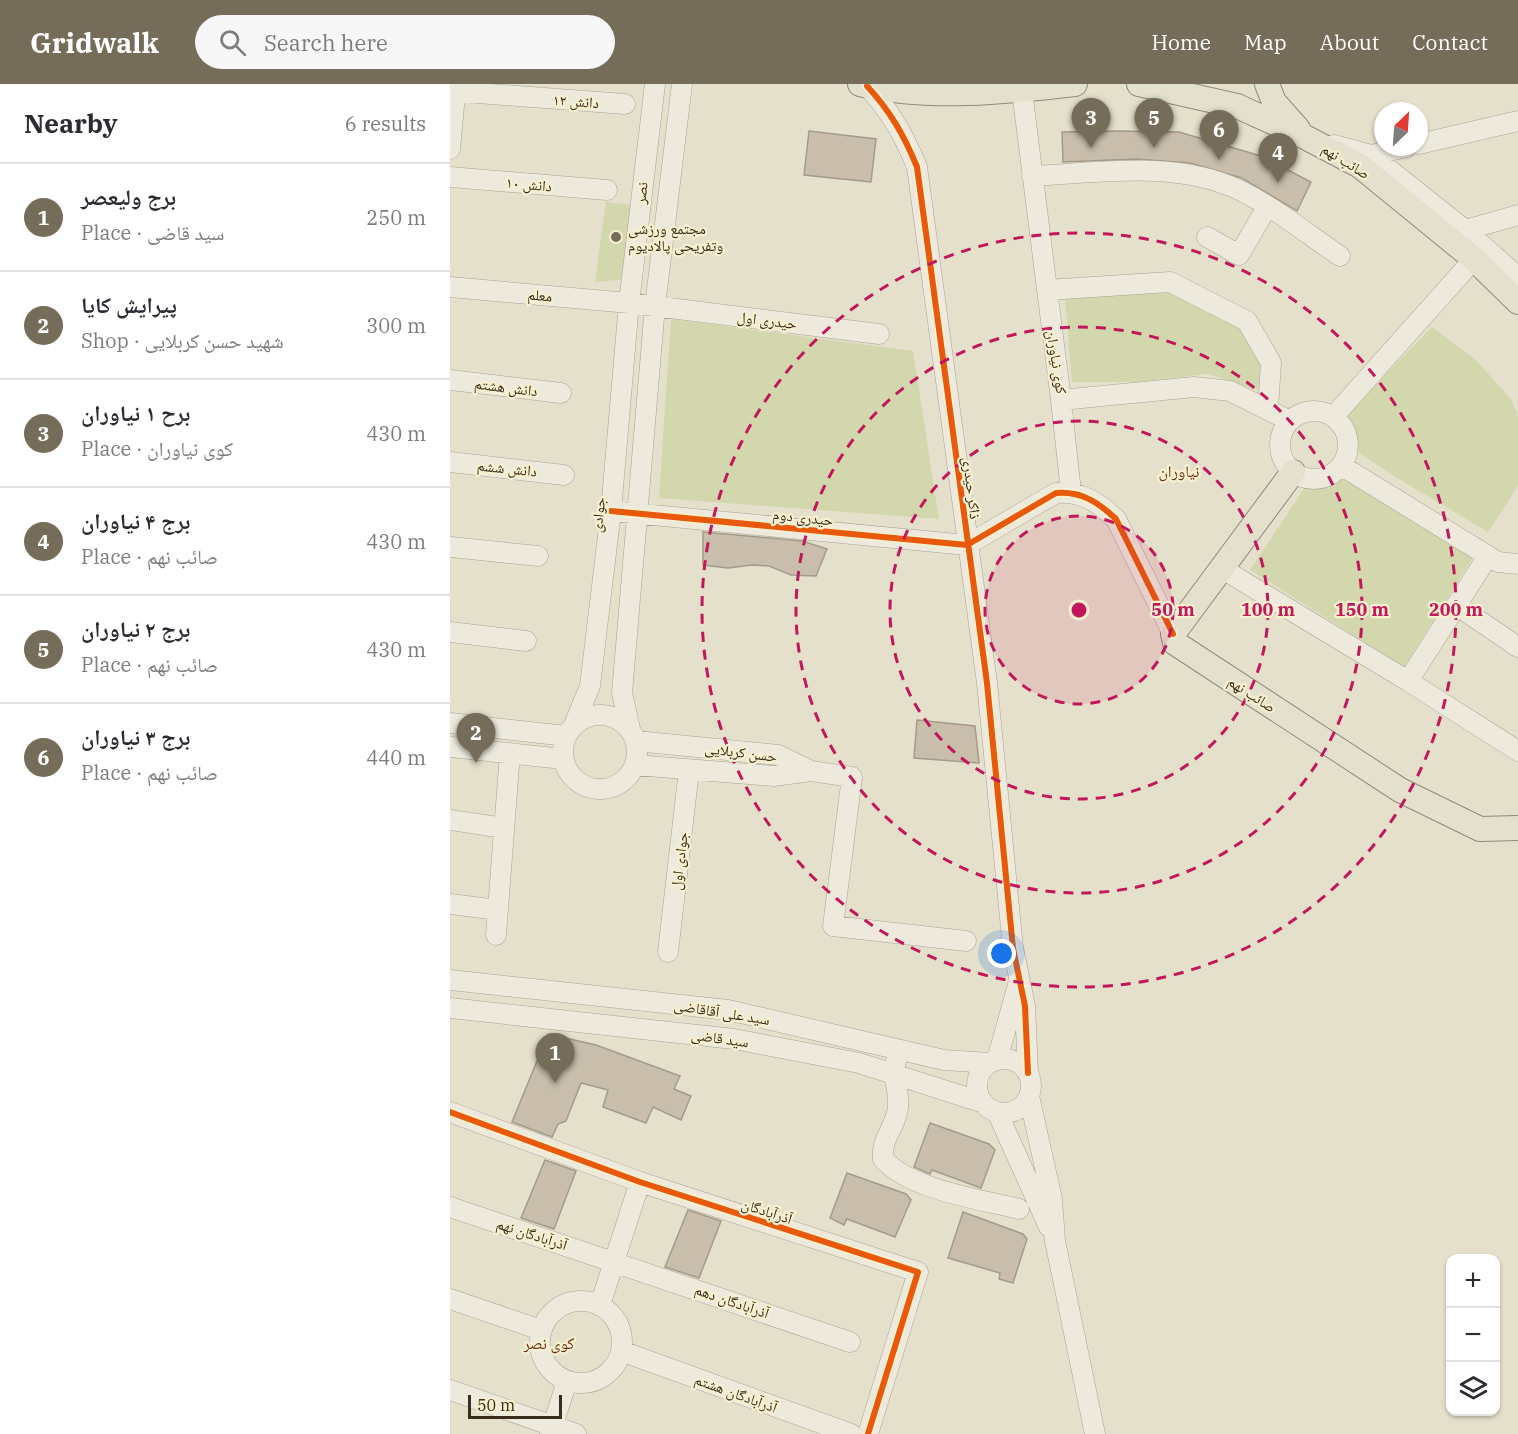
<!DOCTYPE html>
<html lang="en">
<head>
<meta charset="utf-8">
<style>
  body { margin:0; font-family:"IBM Plex Serif","Noto Naskh Arabic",serif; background:#f7f7f7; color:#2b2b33 }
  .controls { position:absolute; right:18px; bottom:18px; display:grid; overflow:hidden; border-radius:12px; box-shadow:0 2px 4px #0004 }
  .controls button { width:54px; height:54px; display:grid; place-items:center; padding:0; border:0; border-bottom:2px solid #e1e1e2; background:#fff; color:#2b2b33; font:30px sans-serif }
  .compass { position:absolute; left:924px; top:18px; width:54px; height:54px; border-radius:50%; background:#fff; box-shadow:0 2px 4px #0004; rotate:25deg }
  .scale { position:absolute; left:18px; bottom:15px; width:94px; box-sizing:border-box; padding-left:6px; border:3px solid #392d1c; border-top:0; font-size:16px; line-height:21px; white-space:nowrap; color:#392d1c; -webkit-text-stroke:4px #f7f0d0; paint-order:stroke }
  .you { position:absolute; left:552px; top:870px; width:21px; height:21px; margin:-15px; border:4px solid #fff; border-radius:50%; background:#1a73e8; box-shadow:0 0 0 9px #1a73e833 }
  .badge { display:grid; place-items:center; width:39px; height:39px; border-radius:50%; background:#756c59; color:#fff; font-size:20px; font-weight:700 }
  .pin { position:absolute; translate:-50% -50px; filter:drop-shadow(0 2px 3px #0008) }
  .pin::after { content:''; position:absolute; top:32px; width:21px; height:18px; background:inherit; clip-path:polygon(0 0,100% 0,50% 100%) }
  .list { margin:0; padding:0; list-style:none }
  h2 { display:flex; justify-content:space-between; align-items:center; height:78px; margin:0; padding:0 24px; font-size:26px }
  h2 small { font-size:20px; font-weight:400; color:#7c7c81 }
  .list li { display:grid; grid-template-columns:39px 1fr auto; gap:18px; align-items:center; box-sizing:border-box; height:108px; padding:0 24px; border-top:2px solid #e1e1e2 }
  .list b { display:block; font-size:22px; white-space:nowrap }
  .list p { margin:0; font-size:20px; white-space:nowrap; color:#7c7c81 }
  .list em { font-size:20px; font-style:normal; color:#7c7c81 }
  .icon { flex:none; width:33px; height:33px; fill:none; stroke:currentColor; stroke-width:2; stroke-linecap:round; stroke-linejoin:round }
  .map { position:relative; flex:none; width:1068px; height:1350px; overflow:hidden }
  header { display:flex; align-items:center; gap:36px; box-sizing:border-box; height:84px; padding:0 30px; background:#756c59; color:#fff }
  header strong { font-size:28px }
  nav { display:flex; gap:33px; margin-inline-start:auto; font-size:21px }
  .search { width:420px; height:54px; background:#f7f7f7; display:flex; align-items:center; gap:15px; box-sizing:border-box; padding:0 21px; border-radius:33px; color:#7c7c81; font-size:22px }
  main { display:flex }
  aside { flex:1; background:#fff }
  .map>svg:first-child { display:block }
  .green { fill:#d2d7ad }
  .building { fill:#c9beac; stroke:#a59b8b; stroke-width:1.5 }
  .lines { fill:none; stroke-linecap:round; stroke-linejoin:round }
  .minor-casing { stroke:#aaa495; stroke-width:21 }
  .major-casing { stroke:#908a7b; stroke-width:26 }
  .minor { stroke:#ede9dd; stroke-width:20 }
  .major { stroke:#e4e0ce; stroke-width:24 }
  .cycleway-casing { stroke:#f7f0d0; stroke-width:10 }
  .cycleway { stroke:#e8590c; stroke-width:6 }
  .ring { fill:none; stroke:#c2185b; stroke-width:3; stroke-dasharray:10 8 }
  .poi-dot { fill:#756c59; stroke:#f7f0d0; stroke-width:2 }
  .labels { text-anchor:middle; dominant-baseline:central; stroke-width:4.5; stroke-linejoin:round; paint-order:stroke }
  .street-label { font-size:15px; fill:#392d1c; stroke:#f7f0d0 }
  .poi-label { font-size:15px; fill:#392d1c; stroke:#f7f0d0; text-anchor:start }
  .neighbourhood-label { font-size:16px; fill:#683219; stroke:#f7f0d0 }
  .centre { fill:#c2185b; stroke:#f7f0d0; stroke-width:3 }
  .ring-label { font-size:18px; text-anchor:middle; font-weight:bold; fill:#c2185b; stroke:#f7f0d0; stroke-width:4.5; stroke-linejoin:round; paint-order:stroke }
</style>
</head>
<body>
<header>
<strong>Gridwalk</strong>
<div class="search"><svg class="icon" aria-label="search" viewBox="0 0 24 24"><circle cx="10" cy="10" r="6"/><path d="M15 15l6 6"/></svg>Search here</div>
<nav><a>Home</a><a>Map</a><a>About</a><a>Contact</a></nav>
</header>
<main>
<aside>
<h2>Nearby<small>6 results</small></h2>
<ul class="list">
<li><span class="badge">1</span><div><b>برج ولیعصر</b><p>Place · سید قاضی</p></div><em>250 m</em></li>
<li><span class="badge">2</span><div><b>پیرایش کایا</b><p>Shop · شهید حسن کربلایی</p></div><em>300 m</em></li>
<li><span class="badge">3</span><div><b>برح ۱ نیاوران</b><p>Place · کوی نیاوران</p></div><em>430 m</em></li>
<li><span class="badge">4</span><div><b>برج ۴ نیاوران</b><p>Place · صائب نهم</p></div><em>430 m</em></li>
<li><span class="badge">5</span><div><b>برج ۲ نیاوران</b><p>Place · صائب نهم</p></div><em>430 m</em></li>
<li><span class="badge">6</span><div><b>برج ۳ نیاوران</b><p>Place · صائب نهم</p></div><em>440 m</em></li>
</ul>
</aside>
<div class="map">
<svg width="1068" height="1350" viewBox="0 0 1068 1350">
  <rect width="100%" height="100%" fill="#e5e0cb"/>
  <path class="green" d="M156,118L185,121L174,193L169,196L145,198Z
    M719,205L791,243L811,279L808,306L758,290L688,298H622L615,214Z
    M221,235L463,267L489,435L209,414Z
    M982,243L1026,276L1062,317L1068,331V402L1038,448L944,392L908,368L906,346L896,331Z
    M893,395L1023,473L954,583L800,486L855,403L876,401Z"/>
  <path class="building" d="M359,47L426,55L421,98L354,91Z
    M670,47L729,48L811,72L861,98L847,127L792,94L740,79L686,75L613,78L612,48Z
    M253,448L352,457L377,465L366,492L341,491L319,482L302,481L278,484L253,481Z
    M467,636L525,642L529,679L464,674Z
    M98,950L146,961L230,992L224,1005L241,1012L231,1036L203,1023L196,1039L153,1023L158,1006L131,999L116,1037L108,1040L102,1053L62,1038Z
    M480,1039L539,1060L545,1066L531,1104L482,1086L480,1090L464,1083Z
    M95,1076L126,1087L104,1145L71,1134Z
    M397,1089L456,1110L461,1116L445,1153L397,1135L394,1141L380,1134Z
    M238,1126L271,1137L249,1194L215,1183Z
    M513,1128L573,1150L577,1155L563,1199L549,1195L550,1189L498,1174Z"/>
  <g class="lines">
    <g class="minor-casing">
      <path id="minor" d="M417,2C440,27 454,51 467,83L537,599L563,864L575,922L578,989
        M0,7L175,20
        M572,7L611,316L744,303L780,307L840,337
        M969,60L1068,37
        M884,61L921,71L1015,146L1068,131
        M0,65L6,0
        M921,71L957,63
        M582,92C649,89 724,76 787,105C823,122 857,150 890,172
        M0,93L157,106
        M1015,146L1068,193
        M757,153L789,171L817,123
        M0,203L179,219L429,250
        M597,206L720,198L797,237L821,279L818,324
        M0,296L111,309
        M611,316L621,408
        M830 361a34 34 0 1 1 68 0a34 34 0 1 1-68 0Z
        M883,333L1024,175
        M0,378L114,391
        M892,382L1048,478L1068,480
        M161,427L517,461L606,409C631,407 648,418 666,435L723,550
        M0,463L88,472
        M771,484L958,597L1068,667
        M1006,521L1068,563
        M0,548L76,557
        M958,597L1038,472
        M113 668a37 37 0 1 1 74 0a37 37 0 1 1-74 0Z
        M0,639L116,652
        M124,641L140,602L161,427L179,219L205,0
        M180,645L172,609L205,222L232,0
        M0,663L113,675
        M185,681L324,692L361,687L328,671L186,657
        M361,687L402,693L383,842L516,857
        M0,736L54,744
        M0,820L48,826
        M46,851L60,669
        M218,868L239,686
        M0,896L278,926L494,976L540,979
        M0,924L284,955L409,979L534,1019
        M527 1002a27 27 0 1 1 54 0a27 27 0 1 1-54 0Z
        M547,976L568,901
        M446,977C441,995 452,1011 447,1029C443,1046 431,1056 433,1075C461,1106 529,1115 569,1125
        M579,1012L602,1115L605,1157L645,1350
        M0,1028L190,1098L468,1188L418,1350
        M547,1028L599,1143
        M0,1123L400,1258
        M0,1215L91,1246
        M90 1258a41 41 0 1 1 82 0a41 41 0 1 1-82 0Z
        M150,1221L190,1098
        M171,1267L401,1350
        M0,1306L126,1350
        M100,1350L117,1297"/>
    </g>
    <g class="major-casing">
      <path id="major" d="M410,0C477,16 557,8 625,0
        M689,0L787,22L853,52L910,82L1024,175L1068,218
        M817,0L824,18L848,45
        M843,388L723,550L725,559L950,706L1030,745L1068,744"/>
    </g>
    <use href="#minor" class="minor"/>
    <use href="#major" class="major"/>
    <g class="cycleway-casing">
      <path id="cycleway" d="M417,2C440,27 454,51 467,83L537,599L563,864L575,922L578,989
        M161,427L517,461L606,409C631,407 648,418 666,435L723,550
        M0,1028L190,1098L468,1188L418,1350"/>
    </g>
    <use href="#cycleway" class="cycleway"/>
  </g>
  <circle cx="629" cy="526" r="94" fill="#c2185b" fill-opacity=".12"/>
  <g class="ring">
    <circle cx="629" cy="526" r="94"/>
    <circle cx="629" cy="526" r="189"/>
    <circle cx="629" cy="526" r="283"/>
    <circle cx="629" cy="526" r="377"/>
  </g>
  <circle class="poi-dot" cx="166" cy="153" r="6"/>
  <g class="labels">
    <g class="street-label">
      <text transform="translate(126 17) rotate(4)">دانش ۱۲</text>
      <text transform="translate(896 77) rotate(32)">صائب نهم</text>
      <text transform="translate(79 100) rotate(5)">دانش ۱۰</text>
      <text transform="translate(191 109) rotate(-84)">نصر</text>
      <text transform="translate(90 211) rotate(5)">معلم</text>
      <text transform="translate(317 236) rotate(7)">حیدری اول</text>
      <text transform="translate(607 278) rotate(81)">کوی نیاوران</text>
      <text transform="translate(56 303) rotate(7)">دانش هشتم</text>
      <text transform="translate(57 384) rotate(6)">دانش ششم</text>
      <text transform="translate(522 404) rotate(83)">ذاکر حیدری</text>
      <text transform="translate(148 431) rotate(-84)">جوادی</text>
      <text transform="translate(353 433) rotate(6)">حیدری دوم</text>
      <text transform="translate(802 610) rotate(33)">صائب نهم</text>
      <text transform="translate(291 668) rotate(7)">حسن کربلایی</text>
      <text transform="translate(229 777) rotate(-83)">جوادی اول</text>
      <text transform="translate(272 928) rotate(9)">سید علی آقاقاضی</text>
      <text transform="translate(270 954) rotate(8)">سید قاضی</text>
      <text transform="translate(317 1127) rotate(18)">آذرآبادگان</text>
      <text transform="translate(82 1150) rotate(18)">آذرآبادگان نهم</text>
      <text transform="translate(282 1217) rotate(19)">آذرآبادگان دهم</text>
      <text transform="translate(286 1309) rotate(20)">آذرآبادگان هشتم</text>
    </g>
    <g class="poi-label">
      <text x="178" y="144">مجتمع ورزشی<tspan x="178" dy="17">وتفریحی پالادیوم</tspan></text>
    </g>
    <g class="neighbourhood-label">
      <text x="729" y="387">نیاوران</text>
      <text x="99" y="1259">کوی نصر</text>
    </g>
  </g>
  <circle cx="629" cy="526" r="9" class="centre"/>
  <g class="ring-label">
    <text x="723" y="532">50 m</text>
    <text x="818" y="532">100 m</text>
    <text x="912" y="532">150 m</text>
    <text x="1006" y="532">200 m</text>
  </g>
</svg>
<div class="controls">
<button>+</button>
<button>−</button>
<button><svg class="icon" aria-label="layers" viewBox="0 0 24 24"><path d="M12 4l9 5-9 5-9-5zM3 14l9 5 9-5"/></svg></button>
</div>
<svg class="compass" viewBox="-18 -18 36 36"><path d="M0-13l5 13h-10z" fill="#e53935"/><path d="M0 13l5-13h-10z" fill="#7c7c81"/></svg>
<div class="scale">50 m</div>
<div class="you"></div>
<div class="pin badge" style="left:105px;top:999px">1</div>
<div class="pin badge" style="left:26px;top:679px">2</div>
<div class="pin badge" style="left:641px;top:64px">3</div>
<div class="pin badge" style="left:828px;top:99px">4</div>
<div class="pin badge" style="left:704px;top:64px">5</div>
<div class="pin badge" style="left:769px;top:76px">6</div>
</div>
</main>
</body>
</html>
